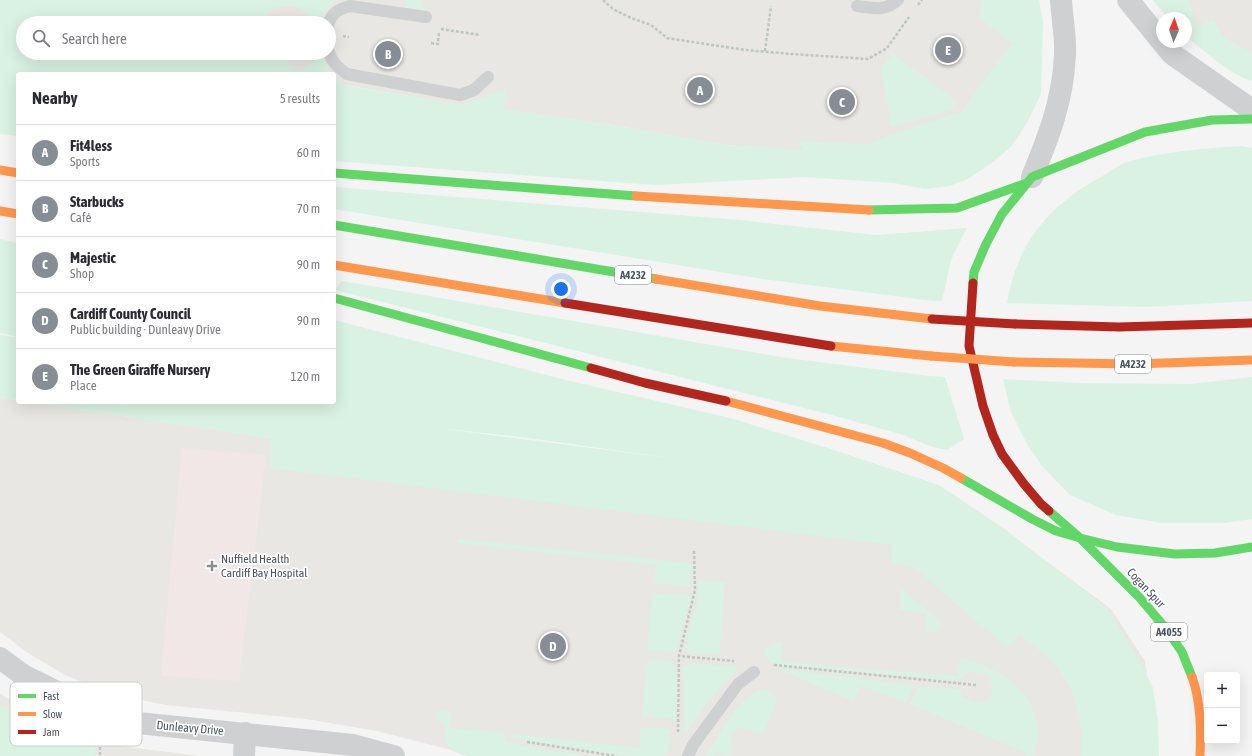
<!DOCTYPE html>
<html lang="en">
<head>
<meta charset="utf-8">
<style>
  body { margin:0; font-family:"Asap Condensed",sans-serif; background:#f7f7f7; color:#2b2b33 }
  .controls { position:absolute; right:12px; bottom:12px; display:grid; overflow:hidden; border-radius:4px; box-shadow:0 4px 16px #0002 }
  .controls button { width:36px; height:36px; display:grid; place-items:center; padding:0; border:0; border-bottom:1px solid #e1e1e2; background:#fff; color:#2b2b33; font:20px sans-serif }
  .compass { position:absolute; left:1156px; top:12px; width:36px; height:36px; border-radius:50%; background:#fff; box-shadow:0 4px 16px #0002; rotate:2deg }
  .you { position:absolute; left:561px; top:289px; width:14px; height:14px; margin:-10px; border:3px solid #fff; border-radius:50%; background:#1a73e8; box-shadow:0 0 0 6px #1a73e833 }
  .badge { display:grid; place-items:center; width:26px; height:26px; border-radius:50%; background:#868d94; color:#fff; font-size:13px; font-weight:700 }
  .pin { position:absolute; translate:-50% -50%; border:2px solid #fff; box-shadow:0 1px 4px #0006 }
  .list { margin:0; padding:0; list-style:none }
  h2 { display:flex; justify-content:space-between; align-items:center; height:52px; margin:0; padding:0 16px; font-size:17px }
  h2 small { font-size:13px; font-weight:400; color:#7c7c81 }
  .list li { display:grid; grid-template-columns:26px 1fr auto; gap:12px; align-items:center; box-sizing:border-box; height:56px; padding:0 16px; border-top:1px solid #e1e1e2 }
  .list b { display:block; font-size:15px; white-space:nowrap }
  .list p { margin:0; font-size:13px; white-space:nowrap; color:#7c7c81 }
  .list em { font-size:13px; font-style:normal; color:#7c7c81 }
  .icon { flex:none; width:22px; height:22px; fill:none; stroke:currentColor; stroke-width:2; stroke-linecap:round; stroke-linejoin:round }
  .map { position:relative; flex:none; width:1252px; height:756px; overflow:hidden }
  .search { position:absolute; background:#fff; box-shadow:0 4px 16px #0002; left:16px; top:16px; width:320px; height:44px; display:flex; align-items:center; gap:10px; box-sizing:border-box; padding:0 14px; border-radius:22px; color:#7c7c81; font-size:15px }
  .panel { position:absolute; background:#fff; box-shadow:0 4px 16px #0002; left:16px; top:72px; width:320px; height:332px; border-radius:4px }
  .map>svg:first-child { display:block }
  .commercial { fill:#e8e7e3 }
  .medical { fill:#f1e7e6 }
  .green { fill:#d9f2e3; fill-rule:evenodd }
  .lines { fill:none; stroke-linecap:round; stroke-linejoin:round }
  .path { stroke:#bcc7c4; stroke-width:2.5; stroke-dasharray:3 2; stroke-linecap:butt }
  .lane { stroke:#ced0d2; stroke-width:12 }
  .street { stroke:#ced0d2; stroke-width:22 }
  .fast { stroke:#63d668; stroke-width:9 }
  .slow { stroke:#ff974d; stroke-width:9 }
  .jam { stroke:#b3261e; stroke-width:9 }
  .slow-bridge { stroke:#ff974d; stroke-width:9 }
  .jam-bridge { stroke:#b3261e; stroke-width:9 }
  .poi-dot { fill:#868d94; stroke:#fff; stroke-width:1.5 }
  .labels { text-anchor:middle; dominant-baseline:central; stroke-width:3.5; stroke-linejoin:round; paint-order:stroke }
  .shield { fill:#fff; stroke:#808990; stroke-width:1 }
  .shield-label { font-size:11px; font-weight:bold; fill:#4a5661 }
  .poi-label { font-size:12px; fill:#4a5661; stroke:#fff; text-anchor:start }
  .street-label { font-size:12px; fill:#4a5661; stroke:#fff }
  .key { fill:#fff; stroke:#c9ccd0; stroke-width:1 }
  .key-label { font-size:11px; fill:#4a5661 }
</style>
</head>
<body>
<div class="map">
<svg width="1252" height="756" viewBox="0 0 1252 756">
  <rect width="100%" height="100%" fill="#f4f4f4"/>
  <path class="commercial" d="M258,0H1024L1022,37L968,117L877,155L726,145L607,124L503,109L506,90L461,105L334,83V74H266L257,53H329V23H252Z
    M1153,0H1252V81L1242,77L1211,56L1186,36V18H1168Z
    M0,398L18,400V402H29L270,438V468L1038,555L1111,609L1145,661L1157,756H467L451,750L377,731L306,719L166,705L116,695L65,675L28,653L0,632Z
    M0,694L57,726L95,743L200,756H0Z"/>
  <path class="medical" d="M182,448L266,455L239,681L161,676Z"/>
  <path class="green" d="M0,0H337C328,6 324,13 321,23H310C308,0 268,0 264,23H23V53H279L287,57L292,70L300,71C305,66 311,64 315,58L314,53H321L328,67L333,74H18V136L0,134Z
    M407,0H422L426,10L406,7Z
    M982,0H1039L1043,21L1041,94L1028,121L1011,147L989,165L966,180L949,186L925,189L894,183L804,177L655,185L334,161V75L344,85L461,105L506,89L504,109L607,124L726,145L803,150L797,141L870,144L889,135L961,112L990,72L1012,44L979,17Z
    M1153,0H1188L1197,26L1214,20C1222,41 1233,43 1252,52V81C1227,73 1206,52 1186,36V18H1168Z
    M893,54L957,101L951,110L891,127L881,68Z
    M1241,146L1252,148V301L1145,307L1007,303C1017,243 1049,205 1101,177C1109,172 1118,165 1127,162C1165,151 1202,149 1241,146Z
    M334,187L740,220L876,235L967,228L951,260L942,301H933L763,279L334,209Z
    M0,239L18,243V337L0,333Z
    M342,281L787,358L930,376L945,377L964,439L947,450L933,447L900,434L832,415L335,290Z
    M334,320L566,380L730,418L831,449L939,485L1006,530L1108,609L1143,667L1153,688L1158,721L1159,756H1081L1082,730L1072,690L1054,663L1020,634L1007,648L916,569L901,564H892V545L270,468V438L29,402H334ZM437,428L521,437L663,457H662Z
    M0,335L18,338V400L0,398Z
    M1252,377V519L1225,523H1163L1116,515L1070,495L1043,467L1027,444L1011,412L1003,379L1078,383L1190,384Z
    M458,539L691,563V587L654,583L656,565L458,543Z
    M698,580L725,582L720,654L690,653L686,648L689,629L698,601Z
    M901,588L938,620L941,625L940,629L934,632L925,631L926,613L899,610Z
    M653,593L691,595L678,648L671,652L647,650Z
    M783,641L782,662L958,676L960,658C981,661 1010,677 1024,694C1031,703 1036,717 1038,728C1039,736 1035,748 1033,756H1026L1027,753L910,704L918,687L960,689L962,697L975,703L988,700L993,691L989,676L981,673L970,671L963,678L956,680L771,664L764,653L766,648L778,642Z
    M647,659L671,661L676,667V719L642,717Z
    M690,663L739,667L707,703L685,733L683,667Z
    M782,669L914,685L906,703L861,686L853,701L780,670Z
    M760,690L768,691L778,697L763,734L739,727L731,735L729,756L715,754L714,756H706C717,738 740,696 760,690Z
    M0,705L30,712L57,726L95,743V756H0Z
    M439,709L452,712L450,728L505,733L506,742L587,756H467C443,747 447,747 444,723L438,722Z
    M641,727L670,729L668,752L664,756H632L512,738V734L639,748Z"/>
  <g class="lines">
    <path class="path" d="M603,0L613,9L631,18L651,25L667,38L745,50L792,54L868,59L887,48L909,17
      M918,5L922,0
      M441,29L480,35
      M343,36L349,37
      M431,43L438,44L439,32
      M765,51L771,6
      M694,551L695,590L679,656L734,661
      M774,665L976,685
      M678,732L679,656
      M100,737V756
      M527,742L616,756"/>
    <path class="lane" d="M857,6C874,8 884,12 898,0
      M329,23C332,12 340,9 350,6L426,17
      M329,52C331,62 339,68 347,74L460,95L474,90L488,77
      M688,756L693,745L738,684L754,672"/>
    <path class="street" d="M1128,0L1172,54L1252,110
      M1032,177C1049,136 1063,100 1065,55C1066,37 1062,18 1061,0
      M0,658L23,675L100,713L138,723L353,745L394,756
      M244,756L245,733"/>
    <path class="fast" d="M334,173L636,196
      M869,210L957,208L1024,184
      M334,225L656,279
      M973,283L974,272L986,244L1002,214L1032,177L1145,132L1212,120L1252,119
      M334,298L591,368
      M961,478L1032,519L1056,531L1080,538L1140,598L1167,630L1182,652L1192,677
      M1049,511L1080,538L1117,547L1175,554L1215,553L1252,547"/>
    <path class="slow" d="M0,170L18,173
      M636,196L869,210
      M0,211L18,214
      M334,265L565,303
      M656,279L820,306L932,319
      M831,346L931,356
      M1014,362L1134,364L1252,360
      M726,401L883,443L910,453L943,468L961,478
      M1192,677C1201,702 1201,730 1200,756"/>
    <path class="jam" d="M973,283L969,346L983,406L993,435L1002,454L1024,484L1041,504L1049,511
      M565,303L831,346
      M1015,324L1119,327L1252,323
      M591,368L645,383L726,401"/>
    <path class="slow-bridge" d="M931,356L1014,362"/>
    <path class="jam-bridge" d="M932,319L1015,324"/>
  </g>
  <path class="poi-dot" d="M210 560h4v4h4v4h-4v4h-4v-4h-4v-4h4z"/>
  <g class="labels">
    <g class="shield">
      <rect x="615" y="266" width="36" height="18" rx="3"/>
      <rect x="1115" y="355" width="36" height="18" rx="3"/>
      <rect x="1151" y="623" width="36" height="18" rx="3"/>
    </g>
    <g class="shield-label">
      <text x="633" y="275">A4232</text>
      <text x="1133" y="364">A4232</text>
      <text x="1169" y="632">A4055</text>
    </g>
    <g class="poi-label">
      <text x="221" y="559">Nuffield Health<tspan x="221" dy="14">Cardiff Bay Hospital</tspan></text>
    </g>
    <g class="street-label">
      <text transform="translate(1146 588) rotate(47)">Cogan Spur</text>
      <text transform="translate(190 728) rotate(5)">Dunleavy Drive</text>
    </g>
  </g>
  <rect x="10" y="682" width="132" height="64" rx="6" class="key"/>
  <rect x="18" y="694" width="18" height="4" fill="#63d668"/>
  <rect x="18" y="712" width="18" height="4" fill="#ff974d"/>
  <rect x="18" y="730" width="18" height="4" fill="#b3261e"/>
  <g class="key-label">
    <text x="43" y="700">Fast</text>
    <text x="43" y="718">Slow</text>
    <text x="43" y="736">Jam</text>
  </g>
</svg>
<div class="controls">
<button>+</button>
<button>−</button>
</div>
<svg class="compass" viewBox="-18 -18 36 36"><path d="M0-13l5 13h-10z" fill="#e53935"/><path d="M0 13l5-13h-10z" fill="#7c7c81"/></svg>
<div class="you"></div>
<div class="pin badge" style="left:700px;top:90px">A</div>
<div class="pin badge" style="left:388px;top:54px">B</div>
<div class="pin badge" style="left:842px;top:102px">C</div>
<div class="pin badge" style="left:553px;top:646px">D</div>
<div class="pin badge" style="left:948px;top:50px">E</div>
<div class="search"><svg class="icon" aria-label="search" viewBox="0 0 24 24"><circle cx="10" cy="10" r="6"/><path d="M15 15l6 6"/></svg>Search here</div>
<section class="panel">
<h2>Nearby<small>5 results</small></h2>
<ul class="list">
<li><span class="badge">A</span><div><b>Fit4less</b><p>Sports</p></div><em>60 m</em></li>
<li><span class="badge">B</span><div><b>Starbucks</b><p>Café</p></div><em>70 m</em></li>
<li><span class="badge">C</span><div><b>Majestic</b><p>Shop</p></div><em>90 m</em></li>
<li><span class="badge">D</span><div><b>Cardiff County Council</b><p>Public building · Dunleavy Drive</p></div><em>90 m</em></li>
<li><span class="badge">E</span><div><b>The Green Giraffe Nursery</b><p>Place</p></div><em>120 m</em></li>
</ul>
</section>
</div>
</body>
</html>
